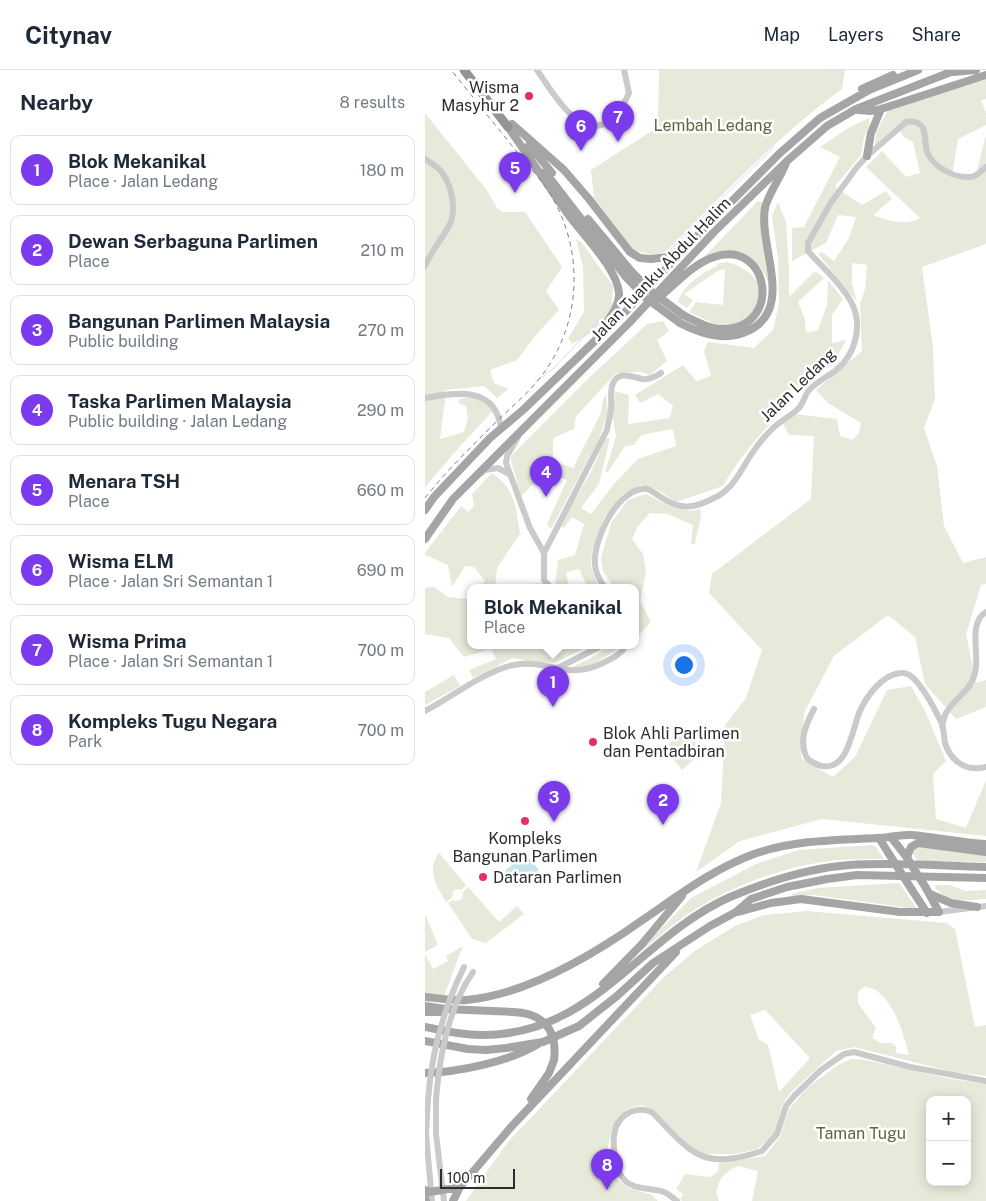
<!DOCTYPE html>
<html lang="en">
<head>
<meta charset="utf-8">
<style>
  body { margin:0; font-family:"Public Sans",sans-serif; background:#f2f2f3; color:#1f2937 }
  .controls { position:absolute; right:15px; bottom:15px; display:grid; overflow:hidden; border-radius:10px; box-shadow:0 2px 12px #0003 }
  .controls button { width:45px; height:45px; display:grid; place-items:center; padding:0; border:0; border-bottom:1px solid #e0e1e3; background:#fff; color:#1f2937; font:25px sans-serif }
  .scale { position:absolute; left:15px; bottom:12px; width:75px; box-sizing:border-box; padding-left:5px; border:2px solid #2d2d2d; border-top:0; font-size:14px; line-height:18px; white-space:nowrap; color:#2d2d2d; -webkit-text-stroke:4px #fff; paint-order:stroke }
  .you { position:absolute; left:258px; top:594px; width:18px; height:18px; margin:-12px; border:4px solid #fff; border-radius:50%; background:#1a73e8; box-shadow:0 0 0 8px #1a73e833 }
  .badge { display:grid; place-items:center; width:32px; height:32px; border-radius:50%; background:#7c3aed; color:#fff; font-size:16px; font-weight:700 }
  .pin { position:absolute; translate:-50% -41px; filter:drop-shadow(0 1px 2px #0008) }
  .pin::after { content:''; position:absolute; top:26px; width:18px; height:15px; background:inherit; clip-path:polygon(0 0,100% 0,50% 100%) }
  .popup { position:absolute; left:42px; top:514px; width:172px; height:65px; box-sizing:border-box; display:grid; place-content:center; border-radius:10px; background:#fff; filter:drop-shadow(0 1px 4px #0005); font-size:16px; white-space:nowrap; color:#747a83 }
  .popup b { font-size:19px; color:#1f2937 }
  .popup::after { content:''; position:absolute; left:50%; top:100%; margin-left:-10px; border:10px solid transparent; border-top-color:#fff }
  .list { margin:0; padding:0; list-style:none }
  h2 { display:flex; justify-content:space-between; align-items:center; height:65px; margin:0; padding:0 20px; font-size:21px }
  h2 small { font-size:16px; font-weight:400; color:#747a83 }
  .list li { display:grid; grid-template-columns:32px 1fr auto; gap:15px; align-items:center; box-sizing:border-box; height:70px; margin:0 10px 10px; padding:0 10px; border:1px solid #e0e1e3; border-radius:10px }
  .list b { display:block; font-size:19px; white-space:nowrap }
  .list p { margin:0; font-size:16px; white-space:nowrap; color:#747a83 }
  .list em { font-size:16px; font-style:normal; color:#747a83 }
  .map { position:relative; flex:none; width:561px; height:1131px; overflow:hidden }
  header { display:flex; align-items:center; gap:30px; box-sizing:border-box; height:70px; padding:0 25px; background:#fff; border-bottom:1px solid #e0e1e3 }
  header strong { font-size:24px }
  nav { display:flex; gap:28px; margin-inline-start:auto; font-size:18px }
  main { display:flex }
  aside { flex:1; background:#fff }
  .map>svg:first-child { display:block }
  .green { fill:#e7eada; fill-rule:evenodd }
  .water { fill:#c6e4eb }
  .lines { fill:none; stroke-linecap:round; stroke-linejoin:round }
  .stream { stroke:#c6e4eb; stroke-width:1 }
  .minor { stroke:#cacaca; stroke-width:6 }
  .major { stroke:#a5a5a5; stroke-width:8 }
  .highway { stroke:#949494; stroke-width:9 }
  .rail { stroke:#828282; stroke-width:1; stroke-dasharray:5 4; stroke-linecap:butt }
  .minor-bridge { stroke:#cacaca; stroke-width:6 }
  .major-bridge { stroke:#a5a5a5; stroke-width:8 }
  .poi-dot { fill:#e42f64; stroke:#fff; stroke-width:2 }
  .labels { text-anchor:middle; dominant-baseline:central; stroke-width:5; stroke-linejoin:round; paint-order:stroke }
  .poi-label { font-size:16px; fill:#2d2d2d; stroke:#fff; text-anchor:start }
  .park-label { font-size:16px; fill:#5a683b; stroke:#fff }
  .street-label { font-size:16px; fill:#2d2d2d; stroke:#fff }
</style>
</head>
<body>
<header>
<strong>Citynav</strong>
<nav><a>Map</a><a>Layers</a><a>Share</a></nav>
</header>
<main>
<aside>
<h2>Nearby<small>8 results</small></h2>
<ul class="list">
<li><span class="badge">1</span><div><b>Blok Mekanikal</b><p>Place · Jalan Ledang</p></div><em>180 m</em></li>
<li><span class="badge">2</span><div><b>Dewan Serbaguna Parlimen</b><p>Place</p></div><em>210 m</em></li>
<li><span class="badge">3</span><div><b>Bangunan Parlimen Malaysia</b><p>Public building</p></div><em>270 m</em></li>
<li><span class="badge">4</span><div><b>Taska Parlimen Malaysia</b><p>Public building · Jalan Ledang</p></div><em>290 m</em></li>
<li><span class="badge">5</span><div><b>Menara TSH</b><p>Place</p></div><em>660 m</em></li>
<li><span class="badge">6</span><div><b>Wisma ELM</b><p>Place · Jalan Sri Semantan 1</p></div><em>690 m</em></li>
<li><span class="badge">7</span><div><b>Wisma Prima</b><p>Place · Jalan Sri Semantan 1</p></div><em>700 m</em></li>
<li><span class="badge">8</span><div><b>Kompleks Tugu Negara</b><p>Park</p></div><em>700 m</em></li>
</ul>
</aside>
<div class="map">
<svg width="561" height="1131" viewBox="0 0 561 1131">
  <rect width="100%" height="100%" fill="#fff"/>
  <path class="green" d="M234,0H420L417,19C353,66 298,124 242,181L228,185L208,180L169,128L166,100L233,57Z
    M561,10V29L556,30L561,43V55L533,69L527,106L550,108L561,65V174L497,197L508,277L510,329L499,358L512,396L519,456L538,493L561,487V514L556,515L541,564L551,613L561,610V637L531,649L500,614L490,567L463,545L409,586L379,643L376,688L408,707L430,687L462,620L486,616L501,643L521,691L508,704L511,749L541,758L561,710V766L397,749L315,771L271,802L296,733L300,655L321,628L337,580L284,523L287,504L386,429L389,366L364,365L358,354L370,344L412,349L415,366L428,370L434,363L436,353L403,333L391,320L437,281L435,234L440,219L442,195L427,193V213L432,232L393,184L397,182L409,191L424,168L431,147L413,145L401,173L367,191V158L379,157L415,87L395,77L425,57L444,48L445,54L439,67L436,85L410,116L419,123L437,135L461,121L467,129L448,145C463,151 480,156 495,148L441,97L457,81L481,107L495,103L488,72L479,67L471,56L450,75L451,62L464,39Z
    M0,43L61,119L72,138L78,142H100L137,197L121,221L134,240L110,266L92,290L65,300L69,313L84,319L72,328L59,316L20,320V331L15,369L39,362L43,348L41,336L33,333L35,329C52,325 56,329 68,341L36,375L0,417Z
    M333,131L339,133L345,219C337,185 310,175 279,187Z
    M353,132L361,152L364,199V227L390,201L399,208L373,232L380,250L381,263L393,260L402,235L403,210L418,229L407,245V273L421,270L408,295L357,326L361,338C336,362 315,386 298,416L251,432L233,420L216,415L198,424L179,448L167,481L166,498L174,518H163L154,499L141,502L144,518H133L130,515L133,490L150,485L159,454L147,447L139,458L134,456L167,400L180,369L185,368L174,414L156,438L166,444L188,415L213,389L251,376L248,359L216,365L209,375L200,376L183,402H180L191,367L188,347L190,321L204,325L203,354L245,348L248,336L233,324L215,333L210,325L258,295L271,311L286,306L279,281L283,272L329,278L348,260L354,234L353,188L347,146Z
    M151,169L157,173L188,216L187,237L168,262L147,274L143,268L159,242L158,197Z
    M301,192C319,196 341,210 335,233C333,240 325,247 321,253L294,256L264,242L271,232L298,235L300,199L293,201L259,224L268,230L262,238L253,232C257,217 277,202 292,196V194Z
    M238,251L244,261L232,270L242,291L225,305L216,302L191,303L151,346L149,359L128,368V391L148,398L176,343L178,329L181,324L183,342L174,369L126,459L122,454L142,410L121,402L96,426L85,387L166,306L222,254Z
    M67,403C91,419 91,439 95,464L72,498L70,518H46L45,521L43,517H56L60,511L49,497L40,496L27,517L23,495L0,485V483L36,436L43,442L49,436L47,424Z
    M221,424C237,432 258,445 275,439L276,445L270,474H266L268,455L243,444L225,443L213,456L207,469L218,484L221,502L215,531L226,552L211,568L210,518H189L178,501L176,488L186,453L203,430Z
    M9,517L23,527L42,529L45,531L46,576H164L129,593L108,592L88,588L48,608L44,600L71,589L66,579L39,587L24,568L0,564V518Z
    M183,576H194L190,581L161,598L144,599L171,585Z
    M29,605L35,616L0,635V622Z
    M260,660L278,682L257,700L239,678Z
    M447,775L451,777L459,789C443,789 428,789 412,790C358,796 301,817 256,849C242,859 230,870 217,881L216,879L266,828L331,794L373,780Z
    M495,776L561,784V792L492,791L488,784C488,779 490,778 495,776Z
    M14,783L41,815L36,820L33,819L28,821L27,828L21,832C11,815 1,801 14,783Z
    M474,813L492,839L389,825L367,826L366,824L392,818Z
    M509,815H525L540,821L561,820V829C542,830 519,834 509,815Z
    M43,817L74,852L92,836L99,844L61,873L47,869L23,833L28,830L31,831L37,829L38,822Z
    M382,841L522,853L530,859L550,957L561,955V1006L528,1002L429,977L411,981L366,1022L357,1035L350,1064L332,1079L310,1084H281L267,1079L228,1039L216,1035L202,1039L192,1048L186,1061L183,1077L185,1092L189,1107L204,1118L227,1125L233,1131H41L83,1072L239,907L271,880L310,856L339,845ZM440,916C444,918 449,918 452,921C470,934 479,965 484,985L471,983V977L467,973H456L447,968L451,958L433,933V922ZM340,940L385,988L354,1022L343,975L334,970L325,945Z
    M0,844L13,875L0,882Z
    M38,876L19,926L0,924V884L8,899L23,891L21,886Z
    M426,989L441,990L526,1009L561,1014V1131H327L333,1101L313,1096C299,1101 287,1116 294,1131H257L255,1129L258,1124L251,1119L260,1104L286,1107L293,1101L294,1093L340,1086L355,1067L364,1039L382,1018L413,995ZM518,1026L528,1030H542V1035L545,1036L542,1045V1112H505V1069L503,1068L505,1064V1030H516Z"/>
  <path class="water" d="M100,783L114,800L94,817L80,801Z"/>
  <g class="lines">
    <path class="stream" d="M244,181L348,78
      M110,312L128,299L177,247"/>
    <path class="minor" d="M112,0C128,23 157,77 190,47C196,42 200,31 204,23L199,0
      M0,89C6,94 14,97 18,104C27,117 32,141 24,156C17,169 6,181 0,196
      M0,328C32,322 70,316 76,358
      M93,367L82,386L81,393L105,458L119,483
      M56,403L60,400L73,398L84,404
      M86,518L124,516
      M126,518L119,510V483L182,360C183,353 185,347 186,340C187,333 185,324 187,316C191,300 206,306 217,309C223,310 230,307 236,303
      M180,518C175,511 170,503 170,494C168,470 191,422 217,419C224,418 228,422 234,426C256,441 269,439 293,426C311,416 318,395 330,379C335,372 341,365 347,359C355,351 366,346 374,338C379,332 380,324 385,319C393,311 402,307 410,301C431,285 439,253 425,230C414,211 397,197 383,181V173L405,134L432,97L442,86L481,52C487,51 494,51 498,58C501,65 500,74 502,82C508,97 529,108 545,107C551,107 556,101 561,97
      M131,599L176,576
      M389,639C381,654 374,670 381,686C383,690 385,691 389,693C402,700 413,696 420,683C427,670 429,657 434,643C441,627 457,604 476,603C483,602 488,607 492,612C503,625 510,639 517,654C519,660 519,667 520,673C526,692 542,702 561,697
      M0,641C25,628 63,599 89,595C124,588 141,612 180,592C188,588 196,584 201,576
      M517,656C518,653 519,649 520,645C529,626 548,623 551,597C553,580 544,552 561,542
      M514,842L561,836
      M32,912L39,897
      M40,915L48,902
      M3,1030L1,1064L7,1131
      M11,1030V1064L19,1131
      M252,1131C248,1128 244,1124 239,1122C226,1117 206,1121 197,1107C194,1103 193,1098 192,1093C187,1075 185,1052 205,1042C212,1039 220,1039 227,1042C267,1084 277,1101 337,1081L352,1064L361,1036L369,1026L396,1000L419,984L429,982L485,997L561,1011"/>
    <path class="major" d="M528,2L551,0
      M437,19L468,5
      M433,40L445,41L453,40L561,5
      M87,54L139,100L164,129L205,182L215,188L226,189L242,187L255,180
      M83,57C103,85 122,114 142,143C157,164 192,198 194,223C195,237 183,249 176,260
      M104,75L127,103
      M442,86L446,63L456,39
      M120,102L201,207
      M163,149L207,202
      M231,230C249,216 267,194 289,187C344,168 359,258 298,259C284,259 270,251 258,245
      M255,253C274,263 297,271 318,263C373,243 333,178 340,138C343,124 356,107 361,93
      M0,440L9,427L65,368L98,340L203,239L263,175L355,83L395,48L444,20L493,0
      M0,469L28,429L204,253L289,162L362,91L402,56L431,39L531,0
      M466,767L483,789
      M454,768L464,784
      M482,787L486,777L493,773L561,782
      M487,820L502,843
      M505,824L526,833L552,837
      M313,842L346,833L376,829L475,842H514L501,818
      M178,914L217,874L257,826
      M0,927C13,928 28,931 41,930C101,925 171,883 219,849C254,825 288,799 329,784C369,770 411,770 452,768C463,768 475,764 486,765C511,767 536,773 561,774
      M0,936L20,939L88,942
      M0,942H18
      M0,957C18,961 37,965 56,965C168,966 213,868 305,827C343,811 384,798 425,795C470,792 516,796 561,797
      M0,971L43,979L61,980L81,978L118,972L154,956L192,926L228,893L285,856L311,842L326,829L362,817L402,809L432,805L561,808
      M0,1003C34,1002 83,992 113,974
      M106,1029L124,1003L129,990
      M0,1120L5,1122L35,1117
      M0,1128L1,1131
      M28,1131L35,1117L86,1057L251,882"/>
    <path class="highway" d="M39,0L83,57"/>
    <path class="rail" d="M0,428C23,399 49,374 75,348C89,335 103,323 115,308C156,256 160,184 127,127C118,111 104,97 92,82C70,55 48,27 26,0"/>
    <path class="minor-bridge" d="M3,1030C6,987 15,951 32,912
      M11,1030C14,990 21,950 40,915"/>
    <path class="major-bridge" d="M207,202L226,221L258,245
      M201,207L221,228L255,253
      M464,784L487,820
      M484,791L501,818
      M88,942C118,943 133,960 129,990"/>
  </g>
  <g class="poi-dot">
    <circle cx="104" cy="26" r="5"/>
    <circle cx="168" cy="672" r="5"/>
    <circle cx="100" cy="751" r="5"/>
    <circle cx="58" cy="807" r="5"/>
  </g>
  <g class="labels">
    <g class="poi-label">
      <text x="94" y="17" text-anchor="end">Wisma<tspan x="94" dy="18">Masyhur 2</tspan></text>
      <text x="178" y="663">Blok Ahli Parlimen<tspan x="178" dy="18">dan Pentadbiran</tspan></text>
      <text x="100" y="768" text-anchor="middle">Kompleks<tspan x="100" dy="18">Bangunan Parlimen</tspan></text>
      <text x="68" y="807">Dataran Parlimen</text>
    </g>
    <g class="park-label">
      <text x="288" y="55">Lembah Ledang</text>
      <text x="436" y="1063">Taman Tugu</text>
    </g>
    <g class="street-label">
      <text transform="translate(236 199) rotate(-46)">Jalan Tuanku Abdul Halim</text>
      <text transform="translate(373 315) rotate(-44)">Jalan Ledang</text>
    </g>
  </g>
</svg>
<div class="controls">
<button>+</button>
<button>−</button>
</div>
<div class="scale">100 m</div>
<div class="you"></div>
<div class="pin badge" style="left:128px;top:637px">1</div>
<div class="popup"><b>Blok Mekanikal</b>Place</div>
<div class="pin badge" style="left:238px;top:755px">2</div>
<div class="pin badge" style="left:129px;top:752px">3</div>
<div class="pin badge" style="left:121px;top:427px">4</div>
<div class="pin badge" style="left:90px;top:123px">5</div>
<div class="pin badge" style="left:156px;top:81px">6</div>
<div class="pin badge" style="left:193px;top:72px">7</div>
<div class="pin badge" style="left:182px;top:1120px">8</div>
</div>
</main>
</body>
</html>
